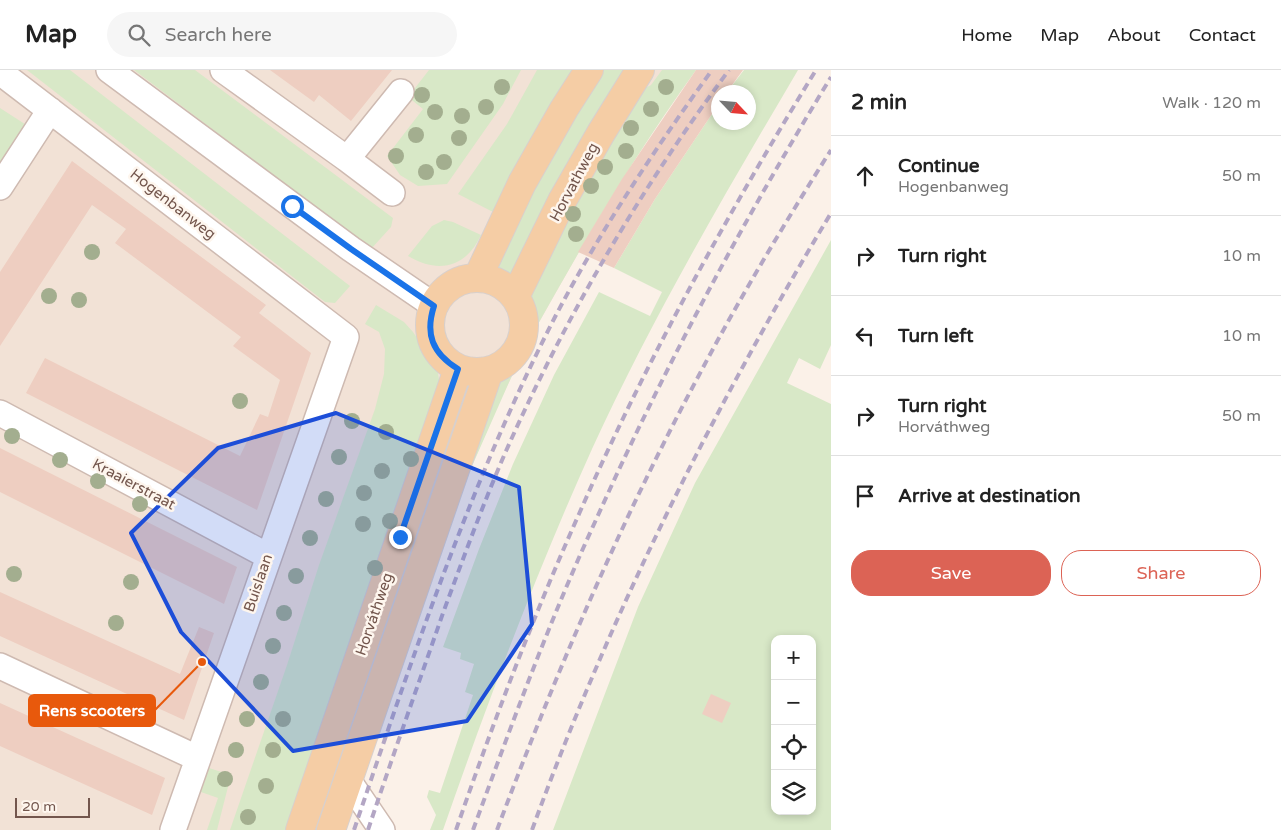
<!DOCTYPE html>
<html lang="en">
<head>
<meta charset="utf-8">
<style>
  body { margin:0; font-family:"Varela Round",sans-serif; background:#f6f6f6; color:#222 }
  .controls { position:absolute; right:15px; bottom:15px; display:grid; overflow:hidden; border-radius:10px; box-shadow:0 2px 8px #0003 }
  .controls button { width:45px; height:45px; display:grid; place-items:center; padding:0; border:0; border-bottom:1px solid #e0e0e0; background:#fff; color:#222; font:25px sans-serif }
  .compass { position:absolute; left:711px; top:15px; width:45px; height:45px; border-radius:50%; background:#fff; box-shadow:0 2px 8px #0003; rotate:116deg }
  .scale { position:absolute; left:15px; bottom:12px; width:75px; box-sizing:border-box; padding-left:5px; border:2px solid #73564d; border-top:0; font-size:14px; line-height:18px; white-space:nowrap; color:#73564d; -webkit-text-stroke:4px #fef6ee; paint-order:stroke }
  .stop { position:absolute; width:15px; height:15px; margin:-11px; border:4px solid #1a73e8; border-radius:50%; background:#fff }
  .stop.end { background:#1a73e8; border-color:#fff; box-shadow:0 1px 5px #0008 }
  .list { margin:0; padding:0; list-style:none }
  h2 { display:flex; justify-content:space-between; align-items:center; height:65px; margin:0; padding:0 20px; font-size:21px }
  h2 small { font-size:16px; font-weight:400; color:#767676 }
  .list li { display:grid; grid-template-columns:32px 1fr auto; gap:15px; align-items:center; box-sizing:border-box; height:80px; padding:0 20px; border-top:1px solid #e0e0e0 }
  .list b { display:block; font-size:19px; white-space:nowrap }
  .list p { margin:0; font-size:16px; white-space:nowrap; color:#767676 }
  .list em { font-size:16px; font-style:normal; color:#767676 }
  .actions { display:flex; gap:10px; padding:15px 20px }
  .actions a { flex:1; padding:11px 0; border:1px solid #dc6355; border-radius:20px; text-align:center; font-size:18px; color:#dc6355 }
  .actions .main { background:#dc6355; color:#fff }
  .icon { flex:none; width:28px; height:28px; fill:none; stroke:currentColor; stroke-width:2; stroke-linecap:round; stroke-linejoin:round }
  .map { position:relative; flex:none; width:831px; height:760px; overflow:hidden }
  header { display:flex; align-items:center; gap:30px; box-sizing:border-box; height:70px; padding:0 25px; background:#fff; border-bottom:1px solid #e0e0e0 }
  header strong { font-size:24px }
  nav { display:flex; gap:28px; margin-inline-start:auto; font-size:18px }
  .search { width:350px; height:45px; background:#f6f6f6; display:flex; align-items:center; gap:12px; box-sizing:border-box; padding:0 18px; border-radius:28px; color:#767676; font-size:19px }
  main { display:flex }
  aside { flex:1; background:#fff }
  .map>svg:first-child { display:block }
  .residential { fill:#f2e2d6 }
  .green { fill:#d8e8c7; fill-rule:evenodd }
  .building { fill:#eecec1 }
  .lines { fill:none; stroke-linecap:round; stroke-linejoin:round }
  .minor-casing { stroke:#cebab1; stroke-width:28 }
  .major-casing { stroke:#d8d0cd; stroke-width:30 }
  .minor { stroke:#fff; stroke-width:25 }
  .major { stroke:#f5cda5; stroke-width:28 }
  .rail { stroke:#b3a6c4; stroke-width:4; stroke-dasharray:8 5; stroke-linecap:butt }
  .tree { fill:#a3ae8f }
  .route { stroke:#1a73e8; stroke-width:6 }
  .marked { fill:#1d4ed8; fill-opacity:0.2; stroke:#1d4ed8; stroke-width:4; stroke-linejoin:round }
  .labels { text-anchor:middle; dominant-baseline:central; stroke-width:5; stroke-linejoin:round; paint-order:stroke }
  .street-label { font-size:15px; fill:#73564d; stroke:#fef6ee }
  .leader { fill:none; stroke:#e8590c; stroke-width:2 }
  .callout-dot { fill:#e8590c; stroke:#fef6ee; stroke-width:2 }
  .callout { fill:#e8590c; stroke:#e8590c; stroke-width:2 }
  .callout-label { font-size:16px; text-anchor:middle; font-weight:bold; fill:#fff }
</style>
</head>
<body>
<header>
<strong>Map</strong>
<div class="search"><svg class="icon" aria-label="search" viewBox="0 0 24 24"><circle cx="10" cy="10" r="6"/><path d="M15 15l6 6"/></svg>Search here</div>
<nav><a>Home</a><a>Map</a><a>About</a><a>Contact</a></nav>
</header>
<main>
<div class="map">
<svg width="831" height="760" viewBox="0 0 831 760">
  <rect width="100%" height="100%" fill="#fbf1e8"/>
  <path class="residential" d="M0,0H696L653,61L602,141L533,263L499,333L461,421L340,760H0Z"/>
  <path class="green" d="M27,0H70L350,216L335,233L325,232Z
    M134,0H195L393,148L391,157L371,179Z
    M429,0H521L503,34L447,114L418,116L400,105L387,86L423,39L408,27Z
    M537,0H578L515,109L493,142L458,124L507,54Z
    M602,0H628L513,207L494,197L519,145Z
    M662,0H696C635,84 584,172 533,263C535,247 529,233 530,218L633,24L651,15Z
    M744,0H798C725,124 652,248 592,379C536,503 488,631 443,760H430L436,745L427,727L429,720L440,723L473,625L465,622L474,594L460,589L461,583L443,577L479,479L513,394L554,305L599,222L650,246L662,222L614,198L655,129L718,35V52H748V22H727Z
    M0,38L31,58L0,105Z
    M444,150L453,152L481,165C466,198 438,204 408,186L432,156Z
    M831,170V275L820,299L799,288L787,313L831,334V760H553L638,537L695,413ZM775,569H812V741H775Z
    M376,235L404,252L413,262L437,297L441,322L290,760H230L287,595L319,495L375,339L384,304L385,279L379,262L365,254Z
    M517,294L461,421L500,307Z
    M464,310L474,312L321,760H310Z
    M209,698L231,705L217,760H207L218,728L201,722Z"/>
  <path class="building" d="M270,0H392L351,51L319,25L314,32Z
    M696,0H743L727,22H718V35L655,129L614,198L578,182L622,109Z
    M72,91L266,235L259,243L311,283L257,440L26,323L45,288L240,386L260,344L268,347L280,310L233,276L241,267L115,173L126,159L92,135L0,276V202Z
    M0,378L237,497L224,534L0,422Z
    M0,522L180,604L199,557L214,563L184,650L0,566Z
    M711,624L731,633L722,653L702,644Z
    M0,633L165,708L152,745L0,676Z"/>
  <g class="lines">
    <g class="minor-casing">
      <path id="minor" d="M109,0L351,179L433,235
        M223,0L347,89L392,123
        M0,2L346,267L173,760
        M347,89L401,22
        M0,117L50,40
        M0,343L268,486
        M0,596L197,688
        M348,710L382,760"/>
    </g>
    <g class="major-casing">
      <path id="major" d="M478,207L522,113L564,39L589,0
        M430 255a47 47 0 1 1 94 0a47 47 0 1 1-94 0Z
        M515,227L562,131L601,63L640,0
        M300,760L458,299
        M331,760L489,301"/>
    </g>
    <use href="#minor" class="minor"/>
    <use href="#major" class="major"/>
    <path class="rail" d="M354,760C413,586 471,411 555,247C600,161 655,79 712,0
      M368,760C392,688 418,615 443,543C463,489 483,434 506,381C566,246 641,118 729,0
      M456,760C493,653 533,547 579,444C646,291 728,143 816,0
      M473,760C511,656 549,552 595,452C664,298 743,151 831,7
      M497,760C555,605 620,453 698,307C739,229 784,154 831,80
      M532,760C610,545 713,339 831,143"/>
  </g>
  <g class="tree">
    <circle cx="502" cy="17" r="8"/>
    <circle cx="666" cy="17" r="8"/>
    <circle cx="422" cy="25" r="8"/>
    <circle cx="486" cy="37" r="8"/>
    <circle cx="651" cy="39" r="8"/>
    <circle cx="435" cy="42" r="8"/>
    <circle cx="462" cy="46" r="8"/>
    <circle cx="631" cy="58" r="8"/>
    <circle cx="416" cy="65" r="8"/>
    <circle cx="459" cy="68" r="8"/>
    <circle cx="626" cy="81" r="8"/>
    <circle cx="396" cy="86" r="8"/>
    <circle cx="444" cy="92" r="8"/>
    <circle cx="605" cy="97" r="8"/>
    <circle cx="426" cy="102" r="8"/>
    <circle cx="591" cy="116" r="8"/>
    <circle cx="573" cy="144" r="8"/>
    <circle cx="576" cy="164" r="8"/>
    <circle cx="92" cy="182" r="8"/>
    <circle cx="49" cy="226" r="8"/>
    <circle cx="79" cy="230" r="8"/>
    <circle cx="240" cy="331" r="8"/>
    <circle cx="352" cy="351" r="8"/>
    <circle cx="386" cy="362" r="8"/>
    <circle cx="12" cy="366" r="8"/>
    <circle cx="339" cy="387" r="8"/>
    <circle cx="411" cy="389" r="8"/>
    <circle cx="60" cy="390" r="8"/>
    <circle cx="382" cy="401" r="8"/>
    <circle cx="98" cy="411" r="8"/>
    <circle cx="364" cy="423" r="8"/>
    <circle cx="326" cy="429" r="8"/>
    <circle cx="140" cy="434" r="8"/>
    <circle cx="390" cy="451" r="8"/>
    <circle cx="363" cy="454" r="8"/>
    <circle cx="310" cy="468" r="8"/>
    <circle cx="375" cy="498" r="8"/>
    <circle cx="14" cy="504" r="8"/>
    <circle cx="296" cy="506" r="8"/>
    <circle cx="131" cy="512" r="8"/>
    <circle cx="284" cy="543" r="8"/>
    <circle cx="116" cy="553" r="8"/>
    <circle cx="273" cy="576" r="8"/>
    <circle cx="261" cy="612" r="8"/>
    <circle cx="247" cy="649" r="8"/>
    <circle cx="283" cy="649" r="8"/>
    <circle cx="236" cy="680" r="8"/>
    <circle cx="273" cy="680" r="8"/>
    <circle cx="225" cy="709" r="8"/>
    <circle cx="266" cy="716" r="8"/>
    <circle cx="248" cy="747" r="8"/>
  </g>
  <g class="lines">
    <path class="route" d="M292,136L351,179L434,236C425,264 432,283 458,299L400,467"/>
  </g>
  <path class="marked" d="M336,343L519,417L532,554L467,651L293,681L181,562L131,463L218,378Z"/>
  <g class="labels">
    <g class="street-label">
      <text transform="translate(574 112) rotate(-62)">Horvathweg</text>
      <text transform="translate(173 134) rotate(38)">Hogenbanweg</text>
      <text transform="translate(134 414) rotate(28)">Kraaierstraat</text>
      <text transform="translate(258 513) rotate(-71)">Buislaan</text>
      <text transform="translate(374 544) rotate(-71)">Horváthweg</text>
    </g>
  </g>
  <path class="leader" d="M202 592L155 640"/>
  <circle class="callout-dot" cx="202" cy="592" r="5"/>
  <rect class="callout" x="29" y="625" width="126" height="31" rx="5"/>
  <g class="callout-label">
    <text x="92" y="646">Rens scooters</text>
  </g>
</svg>
<div class="controls">
<button>+</button>
<button>−</button>
<button><svg class="icon" aria-label="locate" viewBox="0 0 24 24"><circle cx="12" cy="12" r="6"/><path d="M12 2v4M12 18v4M2 12h4M18 12h4"/></svg></button>
<button><svg class="icon" aria-label="layers" viewBox="0 0 24 24"><path d="M12 4l9 5-9 5-9-5zM3 14l9 5 9-5"/></svg></button>
</div>
<svg class="compass" viewBox="-18 -18 36 36"><path d="M0-13l5 13h-10z" fill="#e53935"/><path d="M0 13l5-13h-10z" fill="#767676"/></svg>
<div class="scale">20 m</div>
<div class="stop" style="left:292px;top:136px"></div>
<div class="stop end" style="left:400px;top:467px"></div>
</div>
<aside>
<h2>2 min<small>Walk · 120 m</small></h2>
<ul class="list">
<li><svg class="icon" aria-label="ahead" viewBox="0 0 24 24"><path d="M12 20V5M6 11l6-6 6 6"/></svg><div><b>Continue</b><p>Hogenbanweg</p></div><em>50 m</em></li>
<li><svg class="icon" aria-label="right" viewBox="0 0 24 24"><path d="M7 20v-9h11M14 6l5 5-5 5"/></svg><div><b>Turn right</b></div><em>10 m</em></li>
<li><svg class="icon" aria-label="left" viewBox="0 0 24 24"><path d="M17 20v-9H6M10 6l-5 5 5 5"/></svg><div><b>Turn left</b></div><em>10 m</em></li>
<li><svg class="icon" aria-label="right" viewBox="0 0 24 24"><path d="M7 20v-9h11M14 6l5 5-5 5"/></svg><div><b>Turn right</b><p>Horváthweg</p></div><em>50 m</em></li>
<li><svg class="icon" aria-label="arrive" viewBox="0 0 24 24"><path d="M6 21V4h12l-3 4 3 4H6"/></svg><div><b>Arrive at destination</b></div></li>
</ul>
<div class="actions"><a class="main">Save</a><a>Share</a></div>
</aside>
</main>
</body>
</html>
